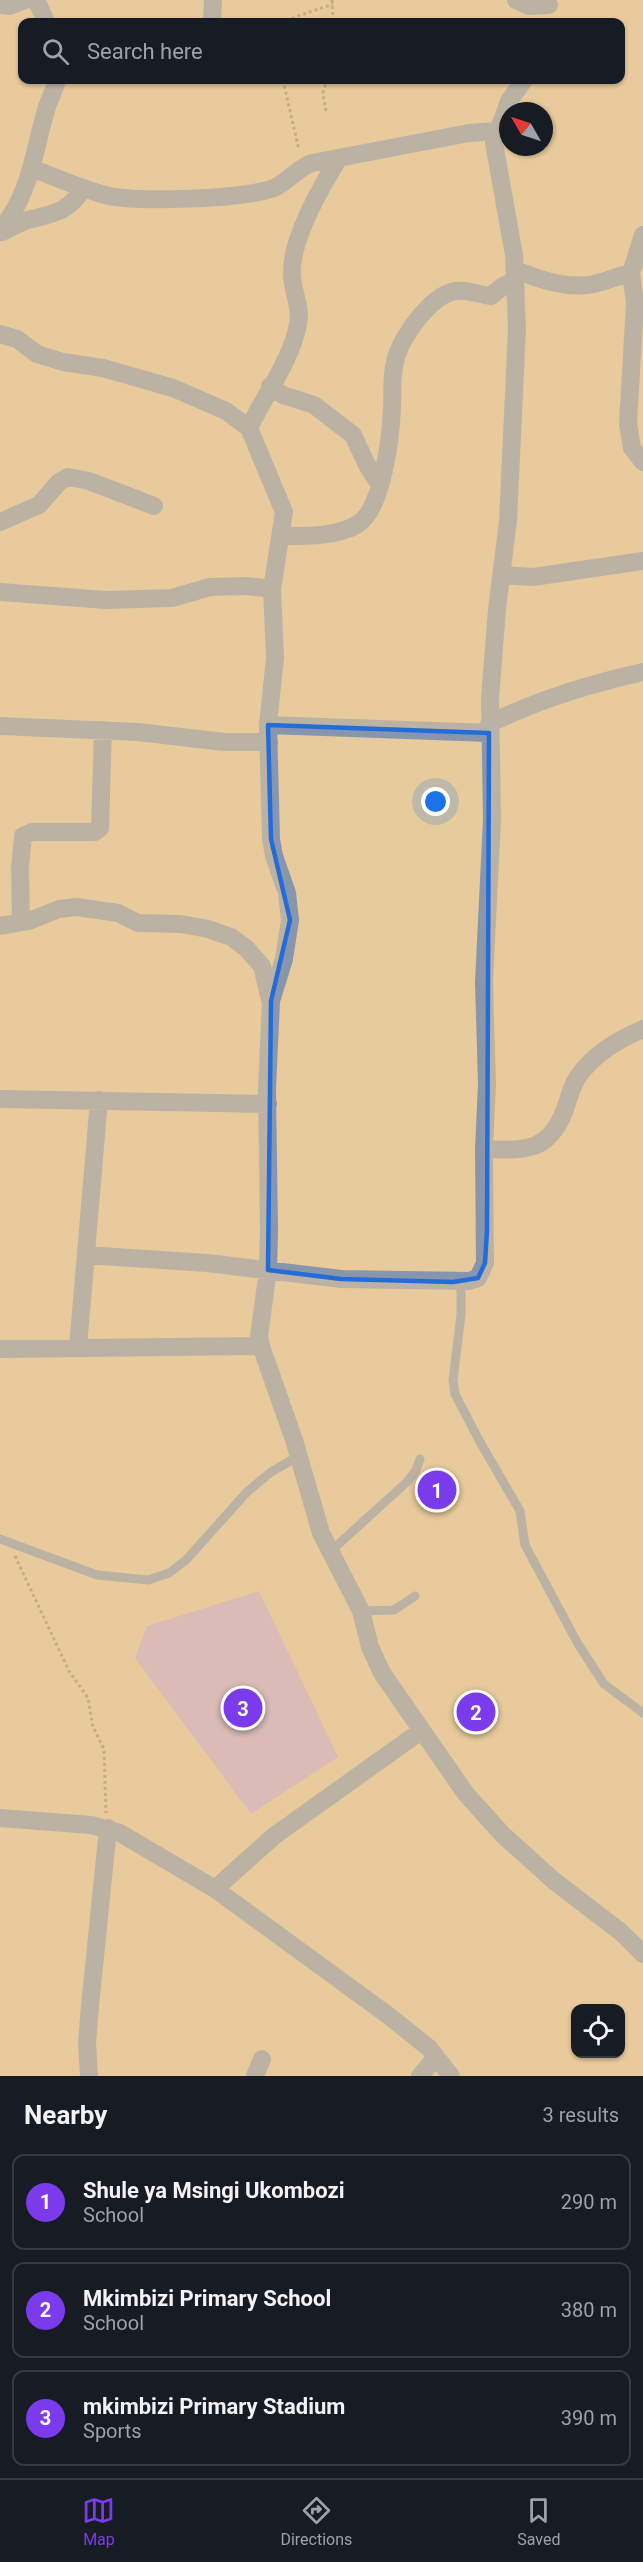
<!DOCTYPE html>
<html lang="en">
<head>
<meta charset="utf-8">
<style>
  body { margin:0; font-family:Roboto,sans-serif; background:#242831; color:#f1f3f6 }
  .controls { position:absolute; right:18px; bottom:18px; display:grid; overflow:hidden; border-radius:12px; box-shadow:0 2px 4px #0004 }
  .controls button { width:54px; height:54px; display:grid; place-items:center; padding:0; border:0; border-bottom:2px solid #363941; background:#171b24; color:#f1f3f6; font:30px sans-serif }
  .compass { position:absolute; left:499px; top:102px; width:54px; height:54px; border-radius:50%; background:#171b24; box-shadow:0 2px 4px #0004; rotate:309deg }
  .you { position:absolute; left:436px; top:802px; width:21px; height:21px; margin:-15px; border:4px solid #fff; border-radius:50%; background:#1a73e8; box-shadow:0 0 0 9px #1a73e833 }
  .badge { display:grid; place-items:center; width:39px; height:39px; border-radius:50%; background:#7c3aed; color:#fff; font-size:20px; font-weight:700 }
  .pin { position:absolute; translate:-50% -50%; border:3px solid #fff; box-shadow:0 2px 6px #0006 }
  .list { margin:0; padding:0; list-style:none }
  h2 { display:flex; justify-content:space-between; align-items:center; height:78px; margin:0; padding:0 24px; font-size:26px }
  h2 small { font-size:20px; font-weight:400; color:#9ea1a6 }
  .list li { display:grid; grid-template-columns:39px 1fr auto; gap:18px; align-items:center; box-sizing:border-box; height:96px; margin:0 12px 12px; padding:0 12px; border:2px solid #363941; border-radius:12px }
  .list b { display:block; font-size:22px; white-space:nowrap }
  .list p { margin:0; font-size:20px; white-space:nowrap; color:#9ea1a6 }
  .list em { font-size:20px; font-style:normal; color:#9ea1a6 }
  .icon { flex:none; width:33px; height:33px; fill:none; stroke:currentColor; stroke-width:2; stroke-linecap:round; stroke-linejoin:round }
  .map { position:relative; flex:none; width:643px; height:2076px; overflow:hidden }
  .search { position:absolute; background:#171b24; box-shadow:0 2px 4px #0004; left:18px; right:18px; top:18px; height:66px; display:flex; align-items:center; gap:15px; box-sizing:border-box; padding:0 21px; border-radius:12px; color:#9ea1a6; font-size:22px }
  .sheet { height:402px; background:#171b24 }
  nav { display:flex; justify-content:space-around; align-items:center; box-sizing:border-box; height:84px; border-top:2px solid #363941; background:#171b24; font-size:16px; color:#9ea1a6 }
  nav a { display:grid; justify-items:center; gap:3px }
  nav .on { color:#7c3aed }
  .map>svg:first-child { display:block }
  .green { fill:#caa9d3 }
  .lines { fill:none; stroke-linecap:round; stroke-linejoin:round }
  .path { stroke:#9f8965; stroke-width:3; stroke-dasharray:3 3; stroke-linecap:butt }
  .service { stroke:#8896ad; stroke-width:9 }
  .minor { stroke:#8896ad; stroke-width:18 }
  .marked { fill:none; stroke:#246dd8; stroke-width:4.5; stroke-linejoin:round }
</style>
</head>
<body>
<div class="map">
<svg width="643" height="2076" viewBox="0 0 643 2076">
  <rect width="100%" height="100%" fill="#e8cb9c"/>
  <path class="green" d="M259,1591L338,1757L251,1814L135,1658L147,1626Z"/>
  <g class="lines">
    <path class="path" d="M332,0L333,22
      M287,22L295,17L333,4
      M283,80L299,150
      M326,111L323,93L327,80
      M15,1556L69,1671L88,1698L93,1727L104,1749L106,1813"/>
    <path class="service" d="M461,1281V1315L453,1380L455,1394L480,1442L520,1511L525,1545L578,1644L604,1684L643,1713
      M0,1539L97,1575L148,1580L169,1573L186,1560L247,1492L271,1472L299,1456
      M332,1550L408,1481L416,1470L420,1459
      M361,1611L394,1610L415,1596"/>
    <path class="minor" d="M34,0L39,6L46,22
      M516,0L529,6L549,5
      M0,5L9,6L25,0
      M212,22L213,0
      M32,168C56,178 80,188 105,195C136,203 243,199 274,188C288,182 297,168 312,163L469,133L497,131
      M0,230C30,196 34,151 46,110C49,99 55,90 57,80
      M2,232C11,228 19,223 28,220C55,213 67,213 84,188
      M643,235L631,273L635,303L628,423L632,448L643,462
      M514,269C540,280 566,289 594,284C606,281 618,276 631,273
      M0,334L17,339L37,354L63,362L103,368L173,388L226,411L249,428L284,512L272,589L275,658L268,725L271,839L274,856L287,893L290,920L284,959L271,1001L267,1089L269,1231L268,1270L259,1336L261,1346L294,1440L321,1533L361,1611L370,1647L382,1673L466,1794L503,1835L553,1880L622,1933L643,1954
      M270,386L283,395L314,405L353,435L367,465L380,485
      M249,428C265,394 290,363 298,325C302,306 291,290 292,271C292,237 321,187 339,158
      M0,522L39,505L59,482L68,477L89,481L154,506
      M282,536C305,536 337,537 358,524C383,508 391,435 392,407C393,392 391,376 395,362C399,344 410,328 422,314C431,304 441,294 455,291C468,289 479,295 491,296L503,286L516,280
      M502,575L533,577L643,561
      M0,592L106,600L172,598L210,587L247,586L272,589
      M489,724C539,699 589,684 643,672
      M268,725L489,733
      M0,726L138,732L224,742H269
      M21,922L20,868L23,836L32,832H95L100,828L103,730
      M0,926L29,921L59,909L77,907L118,913L138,923L181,924L208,929L231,937L246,948L262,966L270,1000
      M0,1099L268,1104
      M484,1149C522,1150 547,1154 564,1112C568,1101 571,1088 577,1078C593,1054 618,1040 643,1029
      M86,1255L207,1263L341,1279L469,1281L478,1278L485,1263L484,1149L487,1084L484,982L492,819L490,699L497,609L508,521L517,329L514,255L494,143L509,101L524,80
      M78,1347L99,1100
      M0,1349L261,1346
      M0,1818L91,1825L120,1833L215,1889L389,2016L429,2048L451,2076
      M215,1889L274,1836L421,1731
      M89,2076L87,2043L90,2006L108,1828
      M255,2076L262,2059
      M420,2076L436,2057"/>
  </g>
  <path d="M0 0H643V2076H0ZM268,725L489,733L487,1231L485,1263L478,1278L453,1282L341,1279L268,1270L271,1001L290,920L271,839Z" fill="#e8cb9c" fill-opacity=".55" fill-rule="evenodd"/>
  <path class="marked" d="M268,725L489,733L487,1231L485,1263L478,1278L453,1282L341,1279L268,1270L271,1001L290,920L271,839Z"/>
</svg>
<div class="controls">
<button><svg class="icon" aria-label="locate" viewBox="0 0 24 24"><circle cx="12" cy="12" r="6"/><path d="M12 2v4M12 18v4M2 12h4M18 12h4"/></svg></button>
</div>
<svg class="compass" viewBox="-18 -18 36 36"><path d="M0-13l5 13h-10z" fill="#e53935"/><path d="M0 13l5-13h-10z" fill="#9ea1a6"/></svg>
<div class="you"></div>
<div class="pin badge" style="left:437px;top:1490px">1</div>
<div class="pin badge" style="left:476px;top:1712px">2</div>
<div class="pin badge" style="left:243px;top:1708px">3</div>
<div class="search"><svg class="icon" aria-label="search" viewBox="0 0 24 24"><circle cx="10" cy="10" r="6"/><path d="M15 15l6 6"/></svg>Search here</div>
</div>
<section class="sheet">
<h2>Nearby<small>3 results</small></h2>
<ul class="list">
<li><span class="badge">1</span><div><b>Shule ya Msingi Ukombozi</b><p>School</p></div><em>290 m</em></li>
<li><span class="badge">2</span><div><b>Mkimbizi Primary School</b><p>School</p></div><em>380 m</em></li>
<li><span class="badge">3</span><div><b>mkimbizi Primary Stadium</b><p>Sports</p></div><em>390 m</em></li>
</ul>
</section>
<nav>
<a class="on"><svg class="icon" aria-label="map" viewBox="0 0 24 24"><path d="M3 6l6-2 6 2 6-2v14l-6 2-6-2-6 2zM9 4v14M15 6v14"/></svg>Map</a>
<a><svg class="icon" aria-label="directions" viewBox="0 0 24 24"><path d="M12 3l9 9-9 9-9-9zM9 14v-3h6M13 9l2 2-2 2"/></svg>Directions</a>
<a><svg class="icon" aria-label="saved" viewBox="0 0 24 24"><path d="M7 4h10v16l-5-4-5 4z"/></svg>Saved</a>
</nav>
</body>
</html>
